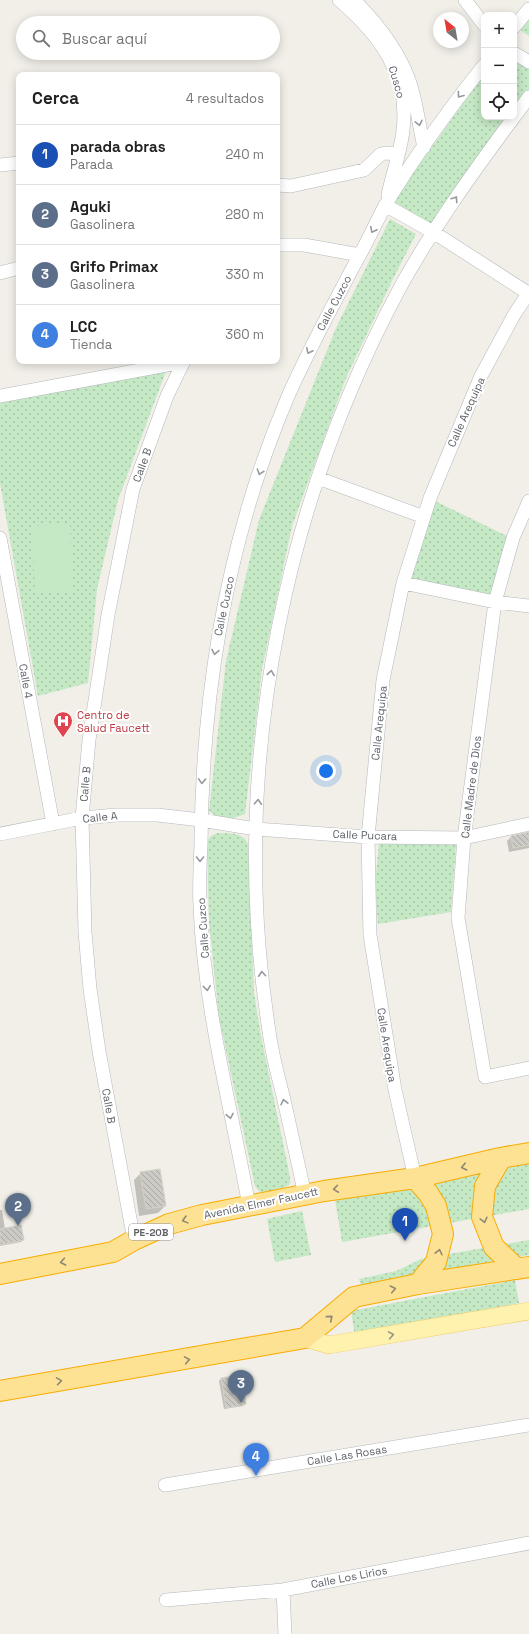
<!DOCTYPE html>
<html lang="es">
<head>
<meta charset="utf-8">
<style>
  body { margin:0; font-family:"Space Grotesk",sans-serif; background:#f2f2f2; color:#222 }
  .controls { position:absolute; right:12px; top:12px; display:grid; overflow:hidden; border-radius:8px; box-shadow:0 2px 10px #0003 }
  .controls button { width:36px; height:36px; display:grid; place-items:center; padding:0; border:0; border-bottom:1px solid #e0e0e0; background:#fff; color:#222; font:20px sans-serif }
  .compass { position:absolute; left:433px; top:12px; width:36px; height:36px; border-radius:50%; background:#fff; box-shadow:0 2px 10px #0003; rotate:329deg }
  .you { position:absolute; left:326px; top:771px; width:14px; height:14px; margin:-10px; border:3px solid #fff; border-radius:50%; background:#1a73e8; box-shadow:0 0 0 6px #1a73e833 }
  .badge { display:grid; place-items:center; width:26px; height:26px; border-radius:50%; background:#ea580c; color:#fff; font-size:13px; font-weight:700 }
  .pin { position:absolute; translate:-50% -33px; filter:drop-shadow(0 1px 2px #0008) }
  .pin::after { content:''; position:absolute; top:21px; width:14px; height:12px; background:inherit; clip-path:polygon(0 0,100% 0,50% 100%) }
  .list { margin:0; padding:0; list-style:none }
  h2 { display:flex; justify-content:space-between; align-items:center; height:52px; margin:0; padding:0 16px; font-size:17px }
  h2 small { font-size:13px; font-weight:400; color:#767676 }
  .list li { display:grid; grid-template-columns:26px 1fr auto; gap:12px; align-items:center; box-sizing:border-box; height:60px; padding:0 16px; border-top:1px solid #e0e0e0 }
  .list b { display:block; font-size:15px; white-space:nowrap }
  .list p { margin:0; font-size:13px; white-space:nowrap; color:#767676 }
  .list em { font-size:13px; font-style:normal; color:#767676 }
  .icon { flex:none; width:22px; height:22px; fill:none; stroke:currentColor; stroke-width:2; stroke-linecap:round; stroke-linejoin:round }
  .map { position:relative; flex:none; width:529px; height:1634px; overflow:hidden }
  .search { position:absolute; background:#fff; box-shadow:0 2px 10px #0003; left:16px; top:16px; width:264px; height:44px; display:flex; align-items:center; gap:10px; box-sizing:border-box; padding:0 14px; border-radius:22px; color:#767676; font-size:15px }
  .panel { position:absolute; background:#fff; box-shadow:0 2px 10px #0003; left:16px; top:72px; width:264px; height:292px; border-radius:8px }
  .map>svg:first-child { display:block }
  .grass { fill:url(#grass-dots) }
  .garden { fill:#c5e8c5 }
  .shadow { fill:#0003 }
  .building { fill:url(#building-back-hatch); stroke:#d6d1c6 }
  .lines { fill:none; stroke-linecap:round; stroke-linejoin:round }
  .minor-casing { stroke:#b5b8bc; stroke-width:14 }
  .major-casing { stroke:#f2c960; stroke-width:18 }
  .highway-casing { stroke:#f9ab00; stroke-width:22 }
  .minor { stroke:#fff; stroke-width:13 }
  .major { stroke:#fff2af; stroke-width:17 }
  .highway { stroke:#fde293; stroke-width:20 }
  .oneway { stroke:#979a9d }
  .oneway2 { stroke:#8e8975 }
  .oneway3 { stroke:#979581 }
  .labels { text-anchor:middle; dominant-baseline:central; stroke-width:4; stroke-linejoin:round; paint-order:stroke }
  .shield { fill:#fff; stroke:#8f9295; stroke-width:1 }
  .shield-label { font-size:10px; font-weight:bold; fill:#5f6368 }
  .street-label { font-size:11px; fill:#5f6368; stroke:#fff }
  .health-label { font-size:11px; fill:#be3a42; stroke:#fff; text-anchor:start }
</style>
</head>
<body>
<div class="map">
<svg width="529" height="1634" viewBox="0 0 529 1634">
  <defs>
    <pattern id="grass-dots" width="8" height="8" patternUnits="userSpaceOnUse"><rect width="8" height="8" fill="#c5e8c5"/><path d="M2 2h.1M6 6h.1" fill="none" stroke="#a3c0a4" stroke-width="1.8" stroke-linecap="round"/></pattern>
    <pattern id="building-back-hatch" width="6" height="6" patternUnits="userSpaceOnUse"><rect width="6" height="6" fill="#cccac5"/><path d="M-1 5l2 2M0 0l6 6M5-1l2 2" fill="none" stroke="#a9a8a4"/></pattern>
  </defs>
  <rect width="100%" height="100%" fill="#f1efe8"/>
  <path class="grass" d="M529,15V36L518,29Z
    M514,54L529,63V91L514,112Z
    M484,74V117H510L432,225L392,203Z
    M390,219L416,234L392,281L346,378L292,526L262,669L245,814C232,820 220,820 209,811L226,661L259,520L336,328Z
    M166,371L118,500L97,589L88,683L38,696L0,483V401Z
    M431,499L515,540L502,602L404,585Z
    M217,833C230,834 242,831 248,844L254,993L261,1036L290,1177V1184C284,1189 266,1196 259,1191C257,1190 257,1187 255,1186L219,1017L209,923L207,841L211,836Z
    M456,843L451,912L378,924L375,884L379,844Z
    M529,1157V1209L342,1242L334,1193Z
    M302,1211L311,1255L275,1262L267,1219Z
    M529,1240V1255L361,1285L359,1279L396,1271L421,1259Z
    M515,1280L519,1303L355,1336L351,1311Z"/>
  <path class="garden" d="M70,524L72,592L35,593L32,526Z"/>
  <path class="shadow" d="M529,833V848L509,852L507,841L511,837Z
    M141,1173L165,1206L158,1213L139,1216L134,1180Z
    M0,1210H2L5,1229L23,1240L21,1242L0,1246Z
    M221,1379L245,1404L243,1406L224,1409L219,1381Z"/>
  <path class="building" d="M529,832V845L513,848L511,836Z
    M160,1169L166,1206L146,1209L140,1172Z
    M21,1225L24,1240L0,1245V1229Z
    M241,1375L246,1404L226,1408L221,1378Z"/>
  <g class="lines">
    <g class="minor-casing">
      <path id="minor" d="M339,0C379,34 410,75 403,130C401,151 392,175 388,195
        M354,0C377,23 398,50 409,80C416,99 419,126 424,147
        M465,0L484,25
        M514,27L529,9
        M514,53L529,62
        M514,117L529,97
        M0,165L19,163
        M277,185L291,186L364,170L381,154L386,153L397,154
        M385,205L433,232L528,293
        M277,245H304L360,255
        M0,273L19,268
        M0,396L183,362
        M318,478L424,517
        M529,501L513,538L495,602L464,838L458,918L485,1077L529,1068
        M0,538L53,824
        M403,583L495,602L529,606
        M0,834L82,818L116,815H157L201,820L256,829L368,837L464,838L529,824
        M415,1178L395,1090L370,935L368,837L383,680L403,583L430,498L481,376L514,315L529,292
        M305,1195C298,1163 291,1131 284,1100C280,1083 275,1066 272,1049C268,1029 266,1008 263,987C235,746 287,496 402,284C435,225 474,171 514,117
        M249,1206C231,1106 204,1008 200,906C199,886 200,865 201,845C202,689 227,538 289,394C310,347 334,303 358,258C368,241 376,222 386,204C415,156 449,109 484,65
        M134,1240L99,1051L90,989L85,932L82,818L89,740L108,615L133,489L167,396L184,361
        M165,1485L529,1425
        M283,1590L285,1634
        M166,1600L283,1590L529,1543"/>
    </g>
    <g class="major-casing">
      <path id="major" d="M305,1338L329,1345L529,1311"/>
    </g>
    <g class="highway-casing">
      <path id="highway" d="M501,1158L485,1186L482,1217L494,1247L517,1269
        M415,1178L428,1193L436,1206L443,1234L436,1262L418,1284
        M0,1274L113,1252L134,1240L169,1224L202,1215L324,1191L415,1178L500,1158L529,1153
        M0,1391L305,1338L354,1297L418,1284L529,1267"/>
    </g>
    <use href="#minor" class="minor"/>
    <use href="#major" class="major"/>
    <use href="#highway" class="highway"/>
  </g>
  <defs><path id="oneway-chevron" d="M-2-3.5L2.5 0L-2 3.5" fill="none" stroke-width="1.6" stroke-linecap="round" stroke-linejoin="round"/></defs>
  <g class="oneway">
    <use href="#oneway-chevron" transform="translate(460 95) rotate(126)"/>
    <use href="#oneway-chevron" transform="translate(419 123) rotate(78)"/>
    <use href="#oneway-chevron" transform="translate(455 199) rotate(-56)"/>
    <use href="#oneway-chevron" transform="translate(373 230) rotate(117)"/>
    <use href="#oneway-chevron" transform="translate(309 351) rotate(116)"/>
    <use href="#oneway-chevron" transform="translate(260 472) rotate(109)"/>
    <use href="#oneway-chevron" transform="translate(215 652) rotate(100)"/>
    <use href="#oneway-chevron" transform="translate(271 673) rotate(-81)"/>
    <use href="#oneway-chevron" transform="translate(202 781) rotate(92)"/>
    <use href="#oneway-chevron" transform="translate(258 802) rotate(-87)"/>
    <use href="#oneway-chevron" transform="translate(200 859) rotate(90)"/>
    <use href="#oneway-chevron" transform="translate(262 974) rotate(-94)"/>
    <use href="#oneway-chevron" transform="translate(207 988) rotate(84)"/>
    <use href="#oneway-chevron" transform="translate(284 1102) rotate(-103)"/>
    <use href="#oneway-chevron" transform="translate(230 1116) rotate(79)"/>
  </g>
  <g class="oneway2">
    <use href="#oneway-chevron" transform="translate(464 1167) rotate(167)"/>
    <use href="#oneway-chevron" transform="translate(336 1189) rotate(172)"/>
    <use href="#oneway-chevron" transform="translate(185 1220) rotate(165)"/>
    <use href="#oneway-chevron" transform="translate(484 1220) rotate(76)"/>
    <use href="#oneway-chevron" transform="translate(439 1252) rotate(-77)"/>
    <use href="#oneway-chevron" transform="translate(63 1262) rotate(169)"/>
    <use href="#oneway-chevron" transform="translate(393 1289) rotate(-12)"/>
    <use href="#oneway-chevron" transform="translate(330 1318) rotate(-40)"/>
    <use href="#oneway-chevron" transform="translate(187 1360) rotate(-10)"/>
    <use href="#oneway-chevron" transform="translate(59 1381) rotate(-9)"/>
  </g>
  <use class="oneway3" href="#oneway-chevron" transform="translate(391 1335) rotate(-10)"/>
  <defs>
    <g id="hospital-pin" transform="scale(1)"><path d="M0 17L-7.5 6A9.5 9.5 0 1 1 7.5 6Z" fill="#e0444e" stroke="#fff"/><path d="M-5-5h3v3.5h4V-5h3V5h-3V1.5h-4V5h-3Z" fill="#fff"/></g>
  </defs>
  <g fill-rule="evenodd">
    <use href="#hospital-pin" x="63" y="721"/>
  </g>
  <g class="labels">
    <rect class="shield" x="129" y="1224" width="44" height="16" rx="3"/>
    <g class="shield-label">
      <text x="151" y="1232">PE-20B</text>
    </g>
    <g class="street-label">
      <text transform="translate(397 82) rotate(74)">Cusco</text>
      <text transform="translate(334 303) rotate(-62)">Calle Cuzco</text>
      <text transform="translate(466 412) rotate(-66)">Calle Arequipa</text>
      <text transform="translate(142 465) rotate(-70)">Calle B</text>
      <text transform="translate(224 606) rotate(-78)">Calle Cuzco</text>
      <text transform="translate(26 681) rotate(80)">Calle 4</text>
      <text transform="translate(379 723) rotate(-84)">Calle Arequipa</text>
      <text transform="translate(85 784) rotate(-85)">Calle B</text>
      <text transform="translate(471 787) rotate(-83)">Calle Madre de Dios</text>
      <text transform="translate(100 817) rotate(-6)">Calle A</text>
      <text transform="translate(365 835) rotate(2)">Calle Pucara</text>
      <text transform="translate(203 928) rotate(-94)">Calle Cuzco</text>
      <text transform="translate(387 1045) rotate(81)">Calle Arequipa</text>
      <text transform="translate(109 1106) rotate(80)">Calle B</text>
      <text transform="translate(261 1203) rotate(-12)">Avenida Elmer Faucett</text>
      <text transform="translate(347 1455) rotate(-9)">Calle Las Rosas</text>
      <text transform="translate(349 1577) rotate(-11)">Calle Los Lirios</text>
    </g>
    <g class="health-label">
      <text x="77" y="715">Centro de<tspan x="77" dy="13">Salud Faucett</tspan></text>
    </g>
  </g>
</svg>
<div class="controls">
<button>+</button>
<button>−</button>
<button><svg class="icon" aria-label="locate" viewBox="0 0 24 24"><circle cx="12" cy="12" r="6"/><path d="M12 2v4M12 18v4M2 12h4M18 12h4"/></svg></button>
</div>
<svg class="compass" viewBox="-18 -18 36 36"><path d="M0-13l5 13h-10z" fill="#e53935"/><path d="M0 13l5-13h-10z" fill="#767676"/></svg>
<div class="you"></div>
<div class="pin badge" style="left:405px;top:1241px;background:#1a4fb4">1</div>
<div class="pin badge" style="left:18px;top:1226px;background:#5c6f8a">2</div>
<div class="pin badge" style="left:241px;top:1403px;background:#5c6f8a">3</div>
<div class="pin badge" style="left:256px;top:1476px;background:#3f7fe0">4</div>
<div class="search"><svg class="icon" aria-label="search" viewBox="0 0 24 24"><circle cx="10" cy="10" r="6"/><path d="M15 15l6 6"/></svg>Buscar aquí</div>
<section class="panel">
<h2>Cerca<small>4 resultados</small></h2>
<ul class="list">
<li><span class="badge" style="background:#1a4fb4">1</span><div><b>parada obras</b><p>Parada</p></div><em>240 m</em></li>
<li><span class="badge" style="background:#5c6f8a">2</span><div><b>Aguki</b><p>Gasolinera</p></div><em>280 m</em></li>
<li><span class="badge" style="background:#5c6f8a">3</span><div><b>Grifo Primax</b><p>Gasolinera</p></div><em>330 m</em></li>
<li><span class="badge" style="background:#3f7fe0">4</span><div><b>LCC</b><p>Tienda</p></div><em>360 m</em></li>
</ul>
</section>
</div>
</body>
</html>
